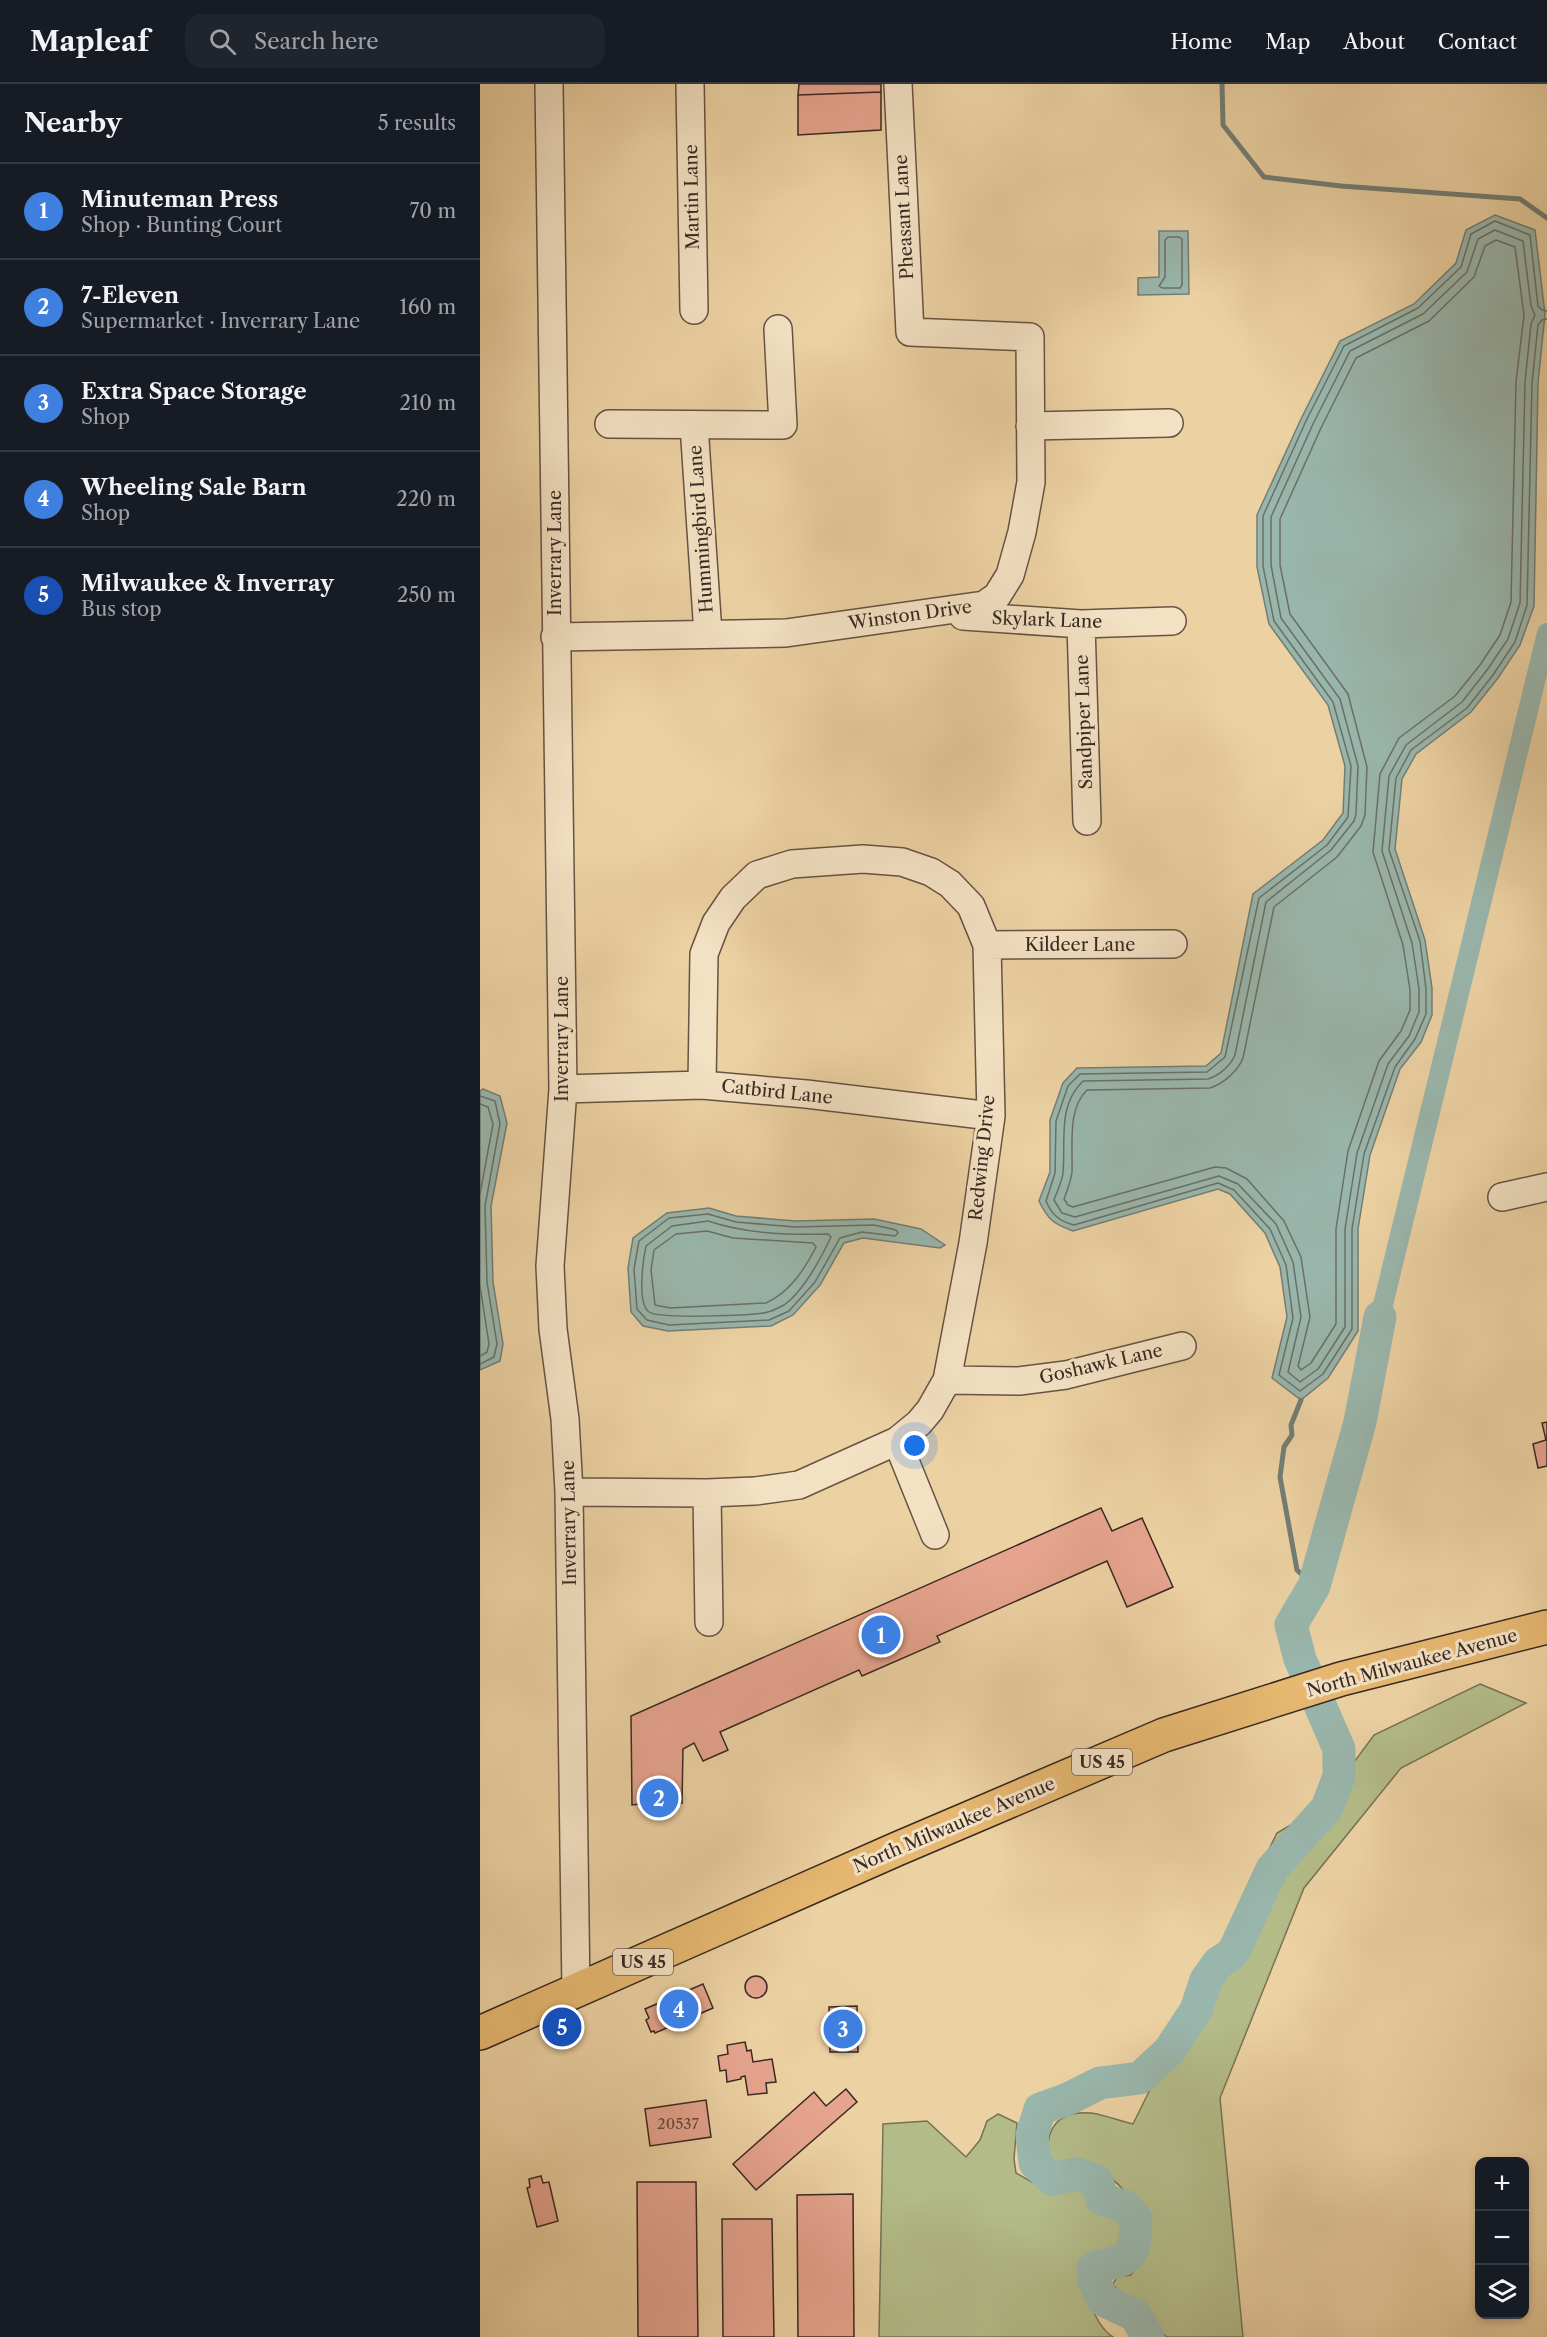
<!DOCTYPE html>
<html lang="en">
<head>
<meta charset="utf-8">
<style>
  body { margin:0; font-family:"Libre Caslon Text",serif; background:#20242c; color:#f1f3f6 }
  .controls { position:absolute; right:18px; bottom:18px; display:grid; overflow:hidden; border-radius:12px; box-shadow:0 3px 9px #0003 }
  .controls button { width:54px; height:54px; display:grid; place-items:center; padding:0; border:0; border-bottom:2px solid #363941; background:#171b24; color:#f1f3f6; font:30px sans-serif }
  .you { position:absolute; left:435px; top:1362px; width:21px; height:21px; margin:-15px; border:4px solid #fff; border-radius:50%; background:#1a73e8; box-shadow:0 0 0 9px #1a73e833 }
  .badge { display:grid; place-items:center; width:39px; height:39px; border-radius:50%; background:#ea580c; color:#fff; font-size:20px; font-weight:700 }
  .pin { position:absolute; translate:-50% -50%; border:3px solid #fff; box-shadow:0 2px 6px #0006 }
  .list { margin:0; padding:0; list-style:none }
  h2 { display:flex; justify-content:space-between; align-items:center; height:78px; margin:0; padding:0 24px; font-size:26px }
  h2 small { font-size:20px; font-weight:400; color:#9ea1a6 }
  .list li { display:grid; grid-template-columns:39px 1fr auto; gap:18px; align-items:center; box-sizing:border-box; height:96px; padding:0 24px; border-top:2px solid #363941 }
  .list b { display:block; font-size:22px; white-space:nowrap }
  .list p { margin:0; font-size:20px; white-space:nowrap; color:#9ea1a6 }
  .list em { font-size:20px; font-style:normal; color:#9ea1a6 }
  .icon { flex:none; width:33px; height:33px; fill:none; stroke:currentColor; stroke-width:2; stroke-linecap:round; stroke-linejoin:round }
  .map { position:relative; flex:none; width:1067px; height:2253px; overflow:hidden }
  header { display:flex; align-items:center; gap:36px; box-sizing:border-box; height:84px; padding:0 30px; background:#171b24; border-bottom:2px solid #363941 }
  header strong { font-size:28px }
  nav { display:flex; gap:33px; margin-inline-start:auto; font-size:21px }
  .search { width:420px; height:54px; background:#20242c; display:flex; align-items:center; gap:15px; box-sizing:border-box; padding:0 21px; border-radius:18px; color:#9ea1a6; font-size:22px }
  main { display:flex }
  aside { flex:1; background:#171b24 }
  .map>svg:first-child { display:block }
  .green { fill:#b3bc88; stroke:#767256; stroke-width:1.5 }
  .water { fill:#99b6ac; stroke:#737e75; stroke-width:1.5 }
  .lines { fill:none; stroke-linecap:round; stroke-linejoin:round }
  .shore { stroke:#697068; stroke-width:1.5 }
  .stream { stroke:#737e75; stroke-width:5 }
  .canal { stroke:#99b6ac; stroke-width:20 }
  .river { stroke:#99b6ac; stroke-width:33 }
  .building { fill:#e6a48e; stroke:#392923; stroke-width:1.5 }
  .minor-casing { stroke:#665343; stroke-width:30 }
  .major-casing { stroke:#392923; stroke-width:36 }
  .minor { stroke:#f3e1c3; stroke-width:27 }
  .major { stroke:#e6b871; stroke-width:33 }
  .labels { text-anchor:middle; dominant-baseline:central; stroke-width:6; stroke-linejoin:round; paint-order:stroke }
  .number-label { font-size:15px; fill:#64483e }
  .shield { fill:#f3e1c3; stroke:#716053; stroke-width:1.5 }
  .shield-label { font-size:16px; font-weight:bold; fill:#392923 }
  .street-label { font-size:18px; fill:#392923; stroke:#f3e1c3 }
</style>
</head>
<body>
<header>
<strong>Mapleaf</strong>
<div class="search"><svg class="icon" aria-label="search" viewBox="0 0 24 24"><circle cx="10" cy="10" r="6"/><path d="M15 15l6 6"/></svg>Search here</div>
<nav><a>Home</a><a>Map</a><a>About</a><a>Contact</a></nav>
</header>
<main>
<aside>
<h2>Nearby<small>5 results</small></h2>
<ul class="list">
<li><span class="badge" style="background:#3f7fe0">1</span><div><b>Minuteman Press</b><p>Shop · Bunting Court</p></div><em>70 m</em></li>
<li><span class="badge" style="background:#3f7fe0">2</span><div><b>7-Eleven</b><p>Supermarket · Inverrary Lane</p></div><em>160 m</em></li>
<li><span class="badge" style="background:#3f7fe0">3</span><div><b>Extra Space Storage</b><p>Shop</p></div><em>210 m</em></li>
<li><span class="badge" style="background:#3f7fe0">4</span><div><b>Wheeling Sale Barn</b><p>Shop</p></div><em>220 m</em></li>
<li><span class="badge" style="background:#1a4fb4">5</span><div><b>Milwaukee &amp; Inverray</b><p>Bus stop</p></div><em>250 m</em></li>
</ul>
</aside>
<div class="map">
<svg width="1067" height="2253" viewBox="0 0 1067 2253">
  <rect width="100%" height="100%" fill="#ecd1a2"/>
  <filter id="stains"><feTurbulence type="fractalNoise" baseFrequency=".00333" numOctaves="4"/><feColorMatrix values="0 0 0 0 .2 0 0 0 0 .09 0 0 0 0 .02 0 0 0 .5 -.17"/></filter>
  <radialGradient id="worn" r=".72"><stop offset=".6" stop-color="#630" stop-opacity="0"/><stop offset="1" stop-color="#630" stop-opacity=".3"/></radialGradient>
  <path class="green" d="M1000,1600L1046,1619L921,1684L824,1804L740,2014L763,2253H687C678,2248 668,2229 658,2221C650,2214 638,2210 633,2200L637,2193L651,2191C655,2183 663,2175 665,2167C672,2135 646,2101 619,2087C603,2080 585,2081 569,2076C564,2045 578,2026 611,2029C625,2031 640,2037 653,2040L797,1749L841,1723L894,1651Z
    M518,2030L537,2039L534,2075L536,2089L567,2107H582L595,2104L603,2107L643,2140C647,2169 632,2171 607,2176C598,2196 614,2242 633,2253H399L403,2040L447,2037L486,2073L500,2056L507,2037Z"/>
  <path class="water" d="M1015,131L1055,146L1065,230L1058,299L1054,522L1040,561L1018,594L991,628L936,670L922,695L915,765L945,856L952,904V931L941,958L920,985L890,1071L878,1145V1247L848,1294L821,1316L792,1294L807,1233L800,1183L785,1149L750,1110L738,1105L593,1147C574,1140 568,1136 559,1117L570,1088V1036L583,999L597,984L726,982L741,969L773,810L843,756L863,729L865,682L848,621L789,540L777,483V431L821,335L860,257L934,220L976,179L986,146Z
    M679,147H708L709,210L658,211V194L679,193Z
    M3,1005L20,1012L27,1039L11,1122L13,1198L23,1260L20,1277L0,1286V1007Z
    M229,1124L256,1132L315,1137L394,1135L441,1145L465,1161L460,1164L383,1154L364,1159L340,1201L313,1231L291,1242L188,1247L163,1242L151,1228L148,1184L153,1154L187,1129Z"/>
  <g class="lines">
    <path class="shore" d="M1015,146L1043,157L1051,222L1055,231L1051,240L1045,298L1040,519L1028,555L1007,586L982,618L926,661L909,692L902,767L932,859L939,905V928L929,952L908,980L877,1069L865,1145V1243L838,1285L820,1298L808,1288L821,1233L813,1178L796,1140L758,1100L739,1092L595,1133L582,1129L574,1116C577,1107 582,1098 583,1089C586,1057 577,1022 603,997L728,995C739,992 751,981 755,971L786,818L851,766L874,737L876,730L878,682L860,615L801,534L791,481V433L833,340L870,267L943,230L987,188L998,155Z
      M688,153H699L702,155V201L700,204H682L679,202L685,193V156Z
      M1016,156L1035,163L1044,231L1036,298L1031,518L1020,551L1000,581L975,612L919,654L900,690L893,768L923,861L930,906V926L921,947L899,977L868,1067L856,1145V1240L831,1279L821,1286L818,1282L830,1233L821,1173L804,1137L767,1095L746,1084L735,1083L593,1123L588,1121L584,1115C587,1107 591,1097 592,1088C593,1063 587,1025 607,1006L730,1004C743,1000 758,987 763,974L794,823L857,773L881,742L885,731L887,683L868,610L810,530L800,481V435L841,344L876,274L949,237L994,193L1005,162Z
      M1067,227L1062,226L1058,222L1050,151L1015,137L991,150L981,183L938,224L864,262L826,337L783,432V482L794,537L853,618L871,682L868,733L847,761L779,814L745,973L727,988L600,990L588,1002L576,1037L575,1089L566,1117C572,1131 579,1137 594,1141L738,1099L754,1106L790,1145L806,1181L813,1234L799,1291L820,1307L843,1290L872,1245V1145L884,1070L915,983L935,955L946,930V905L940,857L909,766L916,694L931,666L987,624L1013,591L1035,558L1047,521L1052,299L1058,241L1062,236L1067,235
      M0,1012L15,1017L20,1040L5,1122L7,1198L17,1260L14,1273L0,1280
      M0,1020L8,1023L13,1040L0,1110
      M228,1130L256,1138L315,1143L394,1141L416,1146L418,1149L415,1152L382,1148L360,1154L335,1198L309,1227L289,1236L189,1241L167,1236L157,1225L154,1185L159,1157L189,1134Z
      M228,1137C267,1150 308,1151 348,1150L351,1153C341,1174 324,1207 304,1221C300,1223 293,1227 288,1228C273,1232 179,1235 169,1228C157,1220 163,1175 166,1162L192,1142Z
      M227,1147L253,1154L333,1159L336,1163C324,1186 310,1208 286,1219L190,1224L175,1221L171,1186L174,1166L196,1150Z
      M0,1202L9,1260L7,1268L0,1272"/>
    <path class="stream" d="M742,0L743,41L784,93L861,102L1040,115L1067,134
      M821,1316L811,1341L812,1351L804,1363L800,1393L817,1486L834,1502"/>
    <path class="canal" d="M900,1233L1067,549"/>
    <path class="river" d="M668,2253L655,2231L623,2216L614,2197L613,2184C652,2174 655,2177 656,2134L646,2123L622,2115L617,2097L597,2090L572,2095L555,2079L552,2051L560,2025L588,2015L620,1999L660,1994L689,1967L716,1926L726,1896L738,1879L753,1869L792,1785L847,1724L859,1692V1665L820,1575L811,1541L834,1502L880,1338L900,1233"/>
  </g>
  <path class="building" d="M319,0H401V8L318,11Z
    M401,8V46L318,51V11Z
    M1067,1338V1382L1058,1384L1053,1360L1066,1356L1062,1339Z
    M621,1424L632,1447L662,1434L693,1503L647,1523L627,1477L457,1552L460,1558L382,1592L379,1586L240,1648L248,1666L223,1677L214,1659L203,1665L202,1719L195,1720V1722L160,1723V1720L152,1721L151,1632Z
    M265 1903a11 11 0 1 1 22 0a11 11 0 1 1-22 0Z
    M223,1900L233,1924L175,1949L174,1947L171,1948L166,1936L169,1934L165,1925Z
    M377,1922L378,1968H350L349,1923Z
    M265,1958L267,1967L271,1966L273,1978L292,1975L296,1998L286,1999L287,2009L268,2011L265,1992L261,1993V1995L247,1998L246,1986L240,1987L238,1972L248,1970L247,1961Z
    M366,2005L377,2018L276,2106L253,2080L334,2008L346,2022Z
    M226,2016L231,2053L170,2062L165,2025Z
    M61,2092L63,2099L69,2098L78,2137L57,2143L47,2104L50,2103L49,2095Z
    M157,2098H216L218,2253H158Z
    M373,2110L374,2253H318L317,2111Z
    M242,2135H292L294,2253H243Z"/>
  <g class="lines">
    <g class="minor-casing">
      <path id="minor" d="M69,0L83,1005L70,1182L73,1245L85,1335L89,1408L96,1908
        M210,0L214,226
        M129,340L303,341L298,245
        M214,341L228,550
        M550,342L689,339
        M483,532L601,540L692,537
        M601,540L607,737
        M75,553L306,549L504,521L517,512L530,491L542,448L551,398L550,253L430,248L418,0
        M507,861L693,860
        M83,1005L222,1001L326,1010L511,1032
        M1022,1113L1067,1103
        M467,1296L539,1297L586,1291L702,1262
        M417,1357L455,1451
        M89,1408L227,1409L275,1407L319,1401L417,1357L439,1339L450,1326L467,1296L493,1159L511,1032L507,861L491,822L470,800L451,788L422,778L383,775L312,780L277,791L253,814L236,839L224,870L222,1001
        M227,1409L229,1538"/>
    </g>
    <g class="major-casing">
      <path id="major" d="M0,1949L417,1765L684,1651L861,1595L1067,1543"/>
    </g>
    <use href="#minor" class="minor"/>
    <use href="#major" class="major"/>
  </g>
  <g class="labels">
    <g class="number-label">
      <text x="198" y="2039">20537</text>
    </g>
    <g class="shield">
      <rect x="592" y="1665" width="60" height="26" rx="4.5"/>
      <rect x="133" y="1865" width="60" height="26" rx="4.5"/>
    </g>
    <g class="shield-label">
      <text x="622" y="1678">US 45</text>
      <text x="163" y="1878">US 45</text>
    </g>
    <g class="street-label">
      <text transform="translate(212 113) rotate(-91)">Martin Lane</text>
      <text transform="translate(424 133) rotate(-93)">Pheasant Lane</text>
      <text transform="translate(221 445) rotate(-94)">Hummingbird Lane</text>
      <text transform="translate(75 469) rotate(-90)">Inverrary Lane</text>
      <text transform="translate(430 531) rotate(-8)">Winston Drive</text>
      <text transform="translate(567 536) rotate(2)">Skylark Lane</text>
      <text transform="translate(604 638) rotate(-92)">Sandpiper Lane</text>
      <text x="600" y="861">Kildeer Lane</text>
      <text transform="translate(82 955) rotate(-90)">Inverrary Lane</text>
      <text transform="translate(297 1008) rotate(6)">Catbird Lane</text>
      <text transform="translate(502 1074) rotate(-84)">Redwing Drive</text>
      <text transform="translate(621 1280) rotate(-13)">Goshawk Lane</text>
      <text transform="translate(89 1439) rotate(-91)">Inverrary Lane</text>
      <text transform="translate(932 1579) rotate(-15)">North Milwaukee Avenue</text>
      <text transform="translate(474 1741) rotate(-23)">North Milwaukee Avenue</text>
    </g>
  </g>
  <rect width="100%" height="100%" filter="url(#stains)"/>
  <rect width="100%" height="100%" fill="url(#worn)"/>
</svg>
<div class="controls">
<button>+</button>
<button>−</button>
<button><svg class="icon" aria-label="layers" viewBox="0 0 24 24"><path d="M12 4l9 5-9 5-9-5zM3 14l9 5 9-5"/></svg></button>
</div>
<div class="you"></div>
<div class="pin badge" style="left:401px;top:1551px;background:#3f7fe0">1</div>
<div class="pin badge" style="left:179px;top:1714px;background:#3f7fe0">2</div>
<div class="pin badge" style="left:363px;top:1945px;background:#3f7fe0">3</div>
<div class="pin badge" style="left:199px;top:1925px;background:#3f7fe0">4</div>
<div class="pin badge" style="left:82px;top:1943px;background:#1a4fb4">5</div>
</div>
</main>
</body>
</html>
